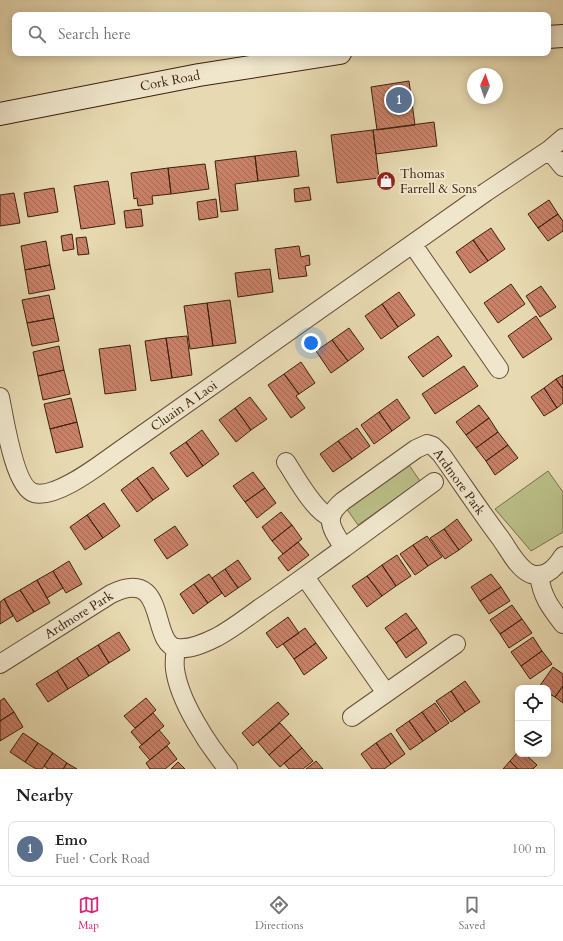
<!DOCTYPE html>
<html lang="en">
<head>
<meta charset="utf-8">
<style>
  body { margin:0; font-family:Cardo,serif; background:#f6f6f6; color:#222 }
  .controls { position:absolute; right:12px; bottom:12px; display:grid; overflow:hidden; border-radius:8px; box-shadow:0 2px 10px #0003 }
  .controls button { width:36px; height:36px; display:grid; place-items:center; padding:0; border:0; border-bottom:1px solid #e0e0e0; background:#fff; color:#222; font:20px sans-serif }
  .compass { position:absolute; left:467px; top:68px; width:36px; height:36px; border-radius:50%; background:#fff; box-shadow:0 2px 10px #0003; rotate:2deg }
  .you { position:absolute; left:311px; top:343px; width:14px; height:14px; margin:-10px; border:3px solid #fff; border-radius:50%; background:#1a73e8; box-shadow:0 0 0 6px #1a73e833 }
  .badge { display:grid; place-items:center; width:26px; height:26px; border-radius:50%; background:#db2777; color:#fff; font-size:13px; font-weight:700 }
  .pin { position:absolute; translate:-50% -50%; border:2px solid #fff; box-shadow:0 1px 4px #0006 }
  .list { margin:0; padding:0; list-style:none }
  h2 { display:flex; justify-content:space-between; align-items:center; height:52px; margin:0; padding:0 16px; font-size:17px }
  h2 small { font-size:13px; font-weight:400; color:#767676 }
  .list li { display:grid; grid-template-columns:26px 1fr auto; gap:12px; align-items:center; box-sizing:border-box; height:56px; margin:0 8px 8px; padding:0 8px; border:1px solid #e0e0e0; border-radius:8px }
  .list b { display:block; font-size:15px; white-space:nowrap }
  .list p { margin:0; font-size:13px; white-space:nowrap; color:#767676 }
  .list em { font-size:13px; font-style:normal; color:#767676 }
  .icon { flex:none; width:22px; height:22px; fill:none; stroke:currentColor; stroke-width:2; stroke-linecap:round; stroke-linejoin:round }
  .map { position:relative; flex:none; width:563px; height:769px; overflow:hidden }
  .search { position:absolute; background:#fff; box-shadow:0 2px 10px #0003; left:12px; right:12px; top:12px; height:44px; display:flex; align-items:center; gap:10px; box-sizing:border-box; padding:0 14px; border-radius:8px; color:#767676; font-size:15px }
  .sheet { height:116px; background:#fff }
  nav { display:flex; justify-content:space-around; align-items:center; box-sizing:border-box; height:56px; border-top:1px solid #e0e0e0; background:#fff; font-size:11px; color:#767676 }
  nav a { display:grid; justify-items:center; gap:2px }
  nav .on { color:#db2777 }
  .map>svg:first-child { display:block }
  .grass { fill:#babe88; stroke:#7b6f4b }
  .building { fill:url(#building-back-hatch); stroke:#3c200e }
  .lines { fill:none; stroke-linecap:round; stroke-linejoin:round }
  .street-casing { stroke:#674e37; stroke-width:20 }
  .secondary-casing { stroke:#3c200e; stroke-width:24 }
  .street { stroke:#efe6cc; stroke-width:18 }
  .secondary { stroke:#efe6cc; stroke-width:22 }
  .labels { text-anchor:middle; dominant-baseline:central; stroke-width:4; stroke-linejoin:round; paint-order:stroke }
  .street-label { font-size:13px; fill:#3c200e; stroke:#efe6cc }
  .poi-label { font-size:13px; fill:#3c200e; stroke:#efe6cc; text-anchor:start }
</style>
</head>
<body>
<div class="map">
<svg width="563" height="769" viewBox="0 0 563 769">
  <defs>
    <pattern id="building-back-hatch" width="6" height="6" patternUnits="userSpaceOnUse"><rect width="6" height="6" fill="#c98168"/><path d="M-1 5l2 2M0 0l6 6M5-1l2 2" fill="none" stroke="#a46954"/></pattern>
  </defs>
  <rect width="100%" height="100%" fill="#e7d9b1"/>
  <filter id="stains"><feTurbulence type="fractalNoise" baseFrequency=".005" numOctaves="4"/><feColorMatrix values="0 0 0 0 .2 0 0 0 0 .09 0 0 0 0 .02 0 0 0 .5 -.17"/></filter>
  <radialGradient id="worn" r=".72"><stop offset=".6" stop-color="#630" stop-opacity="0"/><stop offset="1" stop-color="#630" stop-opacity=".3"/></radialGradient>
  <path class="grass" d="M409,465L420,481L358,525L346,508Z
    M548,471L563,492V532L531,551L495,509Z"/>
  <path class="building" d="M409,81L415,125L377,130L371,87Z
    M434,122L437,146L376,154L373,130Z
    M373,130L379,178L337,183L331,135Z
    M296,151L299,176L258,181L255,156Z
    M255,156L258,181L235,184L238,210L221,212L215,161Z
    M205,164L209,189L171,194L168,168Z
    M168,168L171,194L152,196L153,204L138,206L137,198L134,199L131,173Z
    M108,181L115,224L81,229L74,186Z
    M309,187L311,200L295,202L294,189Z
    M54,188L58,212L28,217L24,193Z
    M14,193L20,223L0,226V195Z
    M216,199L218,217L199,220L197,202Z
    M549,200L558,214L538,228L528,214Z
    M141,209L143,226L126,228L124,211Z
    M558,214L563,221V231L548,241L538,228Z
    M491,228L505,249L488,261L473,240Z
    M72,234L74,249L63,251L61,236Z
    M86,237L89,254L78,255L76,238Z
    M473,240L488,261L470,273L456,252Z
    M46,241L50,265L25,270L21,246Z
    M299,246L301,257L309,255L310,265L305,266L307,276L279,279L275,249Z
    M50,265L55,289L29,294L25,270Z
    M270,269L273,292L238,297L235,273Z
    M511,284L525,304L498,323L484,303Z
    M541,286L556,307L540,317L526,296Z
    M399,292L415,315L398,327L382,304Z
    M49,295L54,318L27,323L22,300Z
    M230,300L236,343L213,346L207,303Z
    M207,303L213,346L190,349L184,306Z
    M382,304L398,327L381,339L365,316Z
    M536,316L552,339L523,358L508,336Z
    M54,318L59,341L32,346L27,323Z
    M349,328L364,349L348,361L332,340Z
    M187,336L192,375L172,378L166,338Z
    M438,336L452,356L423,377L408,357Z
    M166,338L172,378L151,381L145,341Z
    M332,340L348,361L331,373L316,351Z
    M130,345L136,390L105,394L99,349Z
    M59,346L64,370L38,376L33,352Z
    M301,362L315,383L299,394L284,374Z
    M464,366L478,386L435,414L422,394Z
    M64,370L70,394L43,400L38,376Z
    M284,374L299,394L296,396L305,408L291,418L268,385Z
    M563,375V389L556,379Z
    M556,379L563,389V403L557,408L544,388Z
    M544,388L557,408L544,416L531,397Z
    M250,397L267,419L251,430L235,408Z
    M71,398L77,422L50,429L44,404Z
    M397,399L410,418L392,431L379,412Z
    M479,405L489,418L466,435L456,422Z
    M235,408L251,430L236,442L219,420Z
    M379,412L392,431L374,444L361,425Z
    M489,418L498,432L476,448L466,435Z
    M77,422L83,447L56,453L50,429Z
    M357,428L370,446L352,459L338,441Z
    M202,430L219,454L203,466L186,442Z
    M498,432L508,445L486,461L476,448Z
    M338,441L352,459L333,472L320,454Z
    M186,442L203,466L187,477L170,453Z
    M508,445L518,458L495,475L486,461Z
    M153,467L169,489L153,500L137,478Z
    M253,472L265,488L245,502L233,486Z
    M137,478L153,500L137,512L121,490Z
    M265,488L276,503L257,518L245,502Z
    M104,503L120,526L103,538L87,515Z
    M281,512L292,525L272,541L262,527Z
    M87,515L103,538L85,550L70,527Z
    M457,519L472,540L459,550L444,529Z
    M292,525L302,539L283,554L272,541Z
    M175,526L188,545L167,559L154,540Z
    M444,529L459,550L445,559L430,538Z
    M427,536L442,557L428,566L413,545Z
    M298,542L309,555L288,571L278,558Z
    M413,545L428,566L415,575L400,554Z
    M397,555L411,576L396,586L382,565Z
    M238,560L251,579L238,588L225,569Z
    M69,561L82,584L66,593L53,571Z
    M382,565L396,586L382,596L367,576Z
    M225,569L238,588L225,597L212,578Z
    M53,571L63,588L47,598L37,580Z
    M209,574L222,593L208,603L194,584Z
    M491,574L501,587L480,601L471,587Z
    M367,576L382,596L367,607L352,586Z
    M37,580L50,603L34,612L20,590Z
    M194,584L208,603L193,614L180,594Z
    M501,587L510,601L489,614L480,601Z
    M20,590L34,612L17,622L4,599Z
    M4,599L13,616L0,624V602Z
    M512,605L522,619L500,634L490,620Z
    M406,613L417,628L396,643L385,628Z
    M288,617L299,633L277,648L266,633Z
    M522,619L532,633L509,648L500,634Z
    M305,628L316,643L294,659L283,644Z
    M417,628L427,643L406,658L396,643Z
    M119,632L130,650L109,663L98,645Z
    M533,637L542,651L521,666L511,652Z
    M316,643L327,658L304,675L294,659Z
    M98,645L109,663L89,676L77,658Z
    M542,651L552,664L530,679L521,666Z
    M77,658L89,676L68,689L57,671Z
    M553,667L563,674V686L555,697L548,693V688H541L539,687Z
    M57,671L68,689L48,702L36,684Z
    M465,681L480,702L465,712L451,691Z
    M563,686V703L555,697Z
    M451,691L465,712L451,722L436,701Z
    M4,698L14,712L0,721V701Z
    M146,698L156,710L135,728L124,716Z
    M278,702L289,714L253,746L242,733Z
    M435,703L449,723L436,732L422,712Z
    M14,712L23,727L0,741V721Z
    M422,712L436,732L423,741L409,721Z
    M153,713L164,726L142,745L131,732Z
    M409,721L423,741L410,750L396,730Z
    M280,723L291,735L269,755L258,742Z
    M159,730L170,743L150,760L139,747Z
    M23,733L38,743L25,762L10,752Z
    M391,733L405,754L391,764L376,743Z
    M291,735L302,748L280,767L269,755Z
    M38,743L53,753L42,769H36L25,762Z
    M376,743L391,764L384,769H372L361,754Z
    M167,746L177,759L165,769H150L146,763Z
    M302,748L313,761L303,769H289L284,763Z
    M518,752V754H525L537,765L533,769H518L510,761Z
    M53,753L67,763L63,769H48L44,766Z
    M316,761L323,769H306Z
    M510,761L518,769H503Z
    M178,762L185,769H171Z
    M67,763L77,769H63Z"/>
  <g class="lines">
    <g class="street-casing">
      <path id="street" d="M549,150L563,167
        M413,245L499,369
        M0,397C4,416 14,487 34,493C56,499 98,466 115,454L486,192L549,150L563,138
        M286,462C296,477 314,511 330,517
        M344,548L434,482
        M539,575C542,597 550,607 563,624
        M305,577L386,693
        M176,648C175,655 174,662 175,669C179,701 208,745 228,769
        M0,664L111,594C169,565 149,644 177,648C190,650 205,643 217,637C232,629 246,618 260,608C288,589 316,568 344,548C332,529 322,518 343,501L416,449L427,444L433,446L441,454C461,482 480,511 501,539C509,550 518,569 531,574C546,579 556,567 563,556
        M352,717L456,644"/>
    </g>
    <g class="secondary-casing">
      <path id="secondary" d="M548,37L563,36
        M0,114L199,75L340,53"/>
    </g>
    <use href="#street" class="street"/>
    <use href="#secondary" class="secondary"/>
  </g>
  <defs>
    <g id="shop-disc" transform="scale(1)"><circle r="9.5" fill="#8f2418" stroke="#efe6cc"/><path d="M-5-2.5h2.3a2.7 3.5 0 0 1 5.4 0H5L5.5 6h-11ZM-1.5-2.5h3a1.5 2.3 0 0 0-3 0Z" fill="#fff"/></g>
  </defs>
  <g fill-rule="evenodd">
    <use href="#shop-disc" x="386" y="181"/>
  </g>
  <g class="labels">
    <g class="street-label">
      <text transform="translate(170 81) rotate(-11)">Cork Road</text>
      <text transform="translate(184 406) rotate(-35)">Cluain A Laoi</text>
      <text transform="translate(459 482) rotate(54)">Ardmore Park</text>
      <text transform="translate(79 615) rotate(-32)">Ardmore Park</text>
    </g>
    <g class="poi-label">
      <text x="400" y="174">Thomas<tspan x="400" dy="15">Farrell &amp; Sons</tspan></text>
    </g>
  </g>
  <rect width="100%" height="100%" filter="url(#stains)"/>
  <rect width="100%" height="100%" fill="url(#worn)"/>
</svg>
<div class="controls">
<button><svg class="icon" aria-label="locate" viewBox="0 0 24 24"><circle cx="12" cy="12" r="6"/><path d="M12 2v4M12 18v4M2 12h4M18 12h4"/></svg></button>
<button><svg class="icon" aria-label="layers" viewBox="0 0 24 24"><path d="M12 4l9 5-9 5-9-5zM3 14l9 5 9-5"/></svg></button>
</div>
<svg class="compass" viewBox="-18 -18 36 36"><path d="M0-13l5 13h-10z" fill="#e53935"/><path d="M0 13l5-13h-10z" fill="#767676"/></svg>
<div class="you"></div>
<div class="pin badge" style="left:399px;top:100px;background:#5c6f8a">1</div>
<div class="search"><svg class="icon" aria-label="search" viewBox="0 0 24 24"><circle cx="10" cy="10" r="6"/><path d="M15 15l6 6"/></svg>Search here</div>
</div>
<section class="sheet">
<h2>Nearby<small></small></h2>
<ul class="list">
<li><span class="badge" style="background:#5c6f8a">1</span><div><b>Emo</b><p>Fuel · Cork Road</p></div><em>100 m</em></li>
</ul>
</section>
<nav>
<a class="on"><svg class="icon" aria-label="map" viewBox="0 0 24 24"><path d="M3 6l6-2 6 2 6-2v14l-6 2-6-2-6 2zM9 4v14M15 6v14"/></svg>Map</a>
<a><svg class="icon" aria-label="directions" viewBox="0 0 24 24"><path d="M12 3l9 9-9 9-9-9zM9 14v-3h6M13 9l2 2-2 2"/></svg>Directions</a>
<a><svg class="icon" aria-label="saved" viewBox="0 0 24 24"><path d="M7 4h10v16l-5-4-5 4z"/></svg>Saved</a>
</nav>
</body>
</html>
